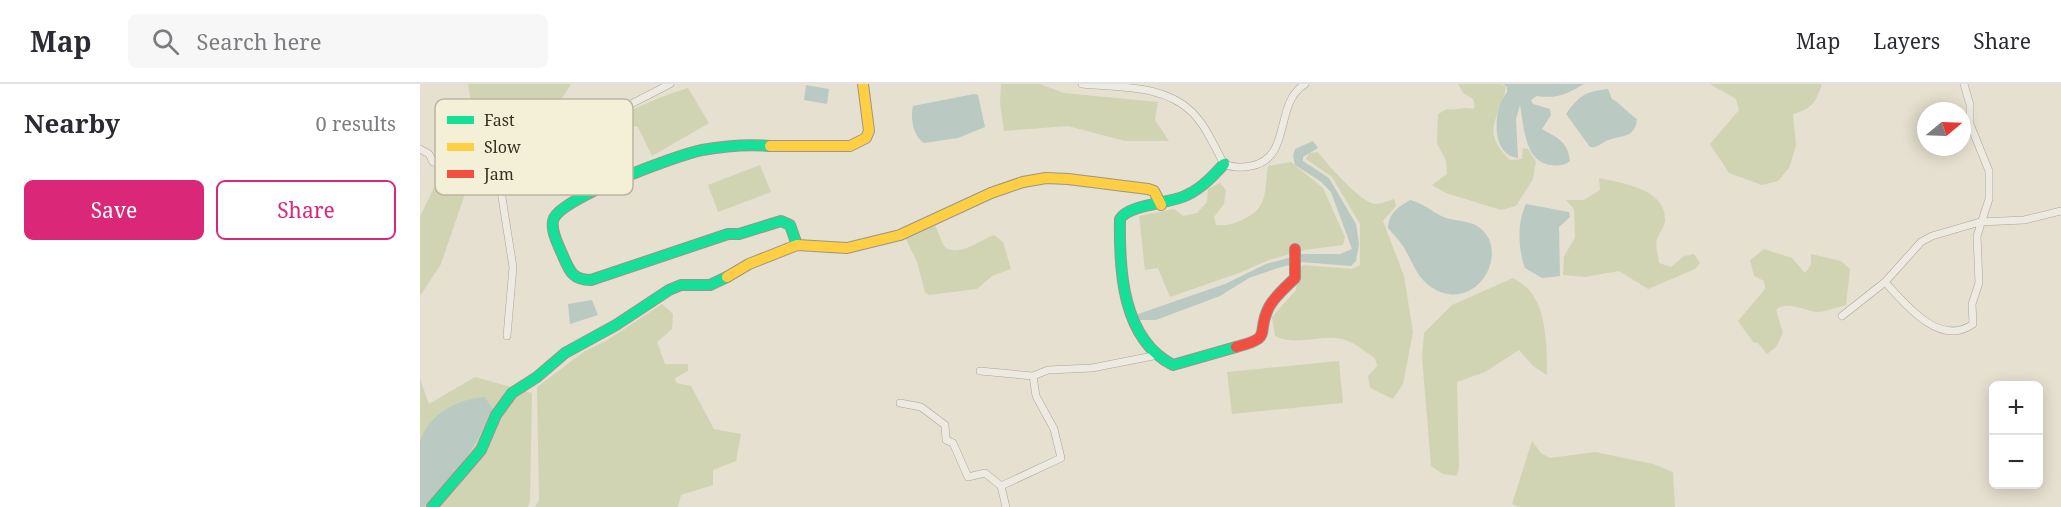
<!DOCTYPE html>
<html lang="en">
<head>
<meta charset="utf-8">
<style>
  body { margin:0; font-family:"Noto Serif",serif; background:#f7f7f7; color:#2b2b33 }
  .controls { position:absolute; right:18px; bottom:18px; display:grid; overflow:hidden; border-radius:9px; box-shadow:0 3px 15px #0003 }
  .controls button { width:54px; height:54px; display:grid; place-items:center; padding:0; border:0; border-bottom:2px solid #e1e1e2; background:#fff; color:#2b2b33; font:30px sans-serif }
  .compass { position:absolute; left:1497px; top:18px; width:54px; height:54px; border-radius:50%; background:#fff; box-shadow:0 3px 15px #0003; rotate:71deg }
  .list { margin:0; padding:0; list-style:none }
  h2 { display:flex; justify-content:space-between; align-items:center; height:78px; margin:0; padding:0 24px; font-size:26px }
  h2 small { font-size:20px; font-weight:400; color:#7c7c81 }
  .actions { display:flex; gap:12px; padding:18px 24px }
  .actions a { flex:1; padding:14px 0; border:2px solid #db2777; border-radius:9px; text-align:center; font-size:21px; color:#db2777 }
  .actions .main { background:#db2777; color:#fff }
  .icon { flex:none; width:33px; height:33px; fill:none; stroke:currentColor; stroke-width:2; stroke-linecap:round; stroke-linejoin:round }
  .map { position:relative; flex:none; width:1641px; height:423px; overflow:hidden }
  header { display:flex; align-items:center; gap:36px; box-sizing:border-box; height:84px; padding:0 30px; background:#fff; border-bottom:2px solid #e1e1e2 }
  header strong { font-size:28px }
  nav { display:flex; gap:33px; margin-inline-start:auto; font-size:21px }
  .search { width:420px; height:54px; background:#f7f7f7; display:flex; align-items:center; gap:15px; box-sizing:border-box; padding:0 21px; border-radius:9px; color:#7c7c81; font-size:22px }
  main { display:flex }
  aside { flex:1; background:#fff }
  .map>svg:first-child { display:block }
  .green { fill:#d1d4b2 }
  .water { fill:#bacac2 }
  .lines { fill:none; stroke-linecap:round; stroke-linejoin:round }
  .street-casing { stroke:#aaa598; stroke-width:8 }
  .fast-casing { stroke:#9a9588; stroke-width:12 }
  .slow-casing { stroke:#9a9588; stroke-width:12 }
  .jam-casing { stroke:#9a9588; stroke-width:12 }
  .street { stroke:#edeae1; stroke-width:7 }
  .fast { stroke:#16e098; stroke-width:10 }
  .slow { stroke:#ffcf43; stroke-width:10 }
  .jam { stroke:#f24e42; stroke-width:10 }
  .key { fill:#f4efd7; stroke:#bcb5a0; stroke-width:1.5 }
  .key-label { font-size:16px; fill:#392f20 }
</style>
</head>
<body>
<header>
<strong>Map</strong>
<div class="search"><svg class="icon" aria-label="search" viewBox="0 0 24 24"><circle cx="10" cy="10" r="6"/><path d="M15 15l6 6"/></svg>Search here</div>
<nav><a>Map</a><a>Layers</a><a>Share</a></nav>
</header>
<main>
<aside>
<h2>Nearby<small>0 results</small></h2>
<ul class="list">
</ul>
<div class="actions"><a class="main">Save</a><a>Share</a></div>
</aside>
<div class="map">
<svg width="1641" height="423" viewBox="0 0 1641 423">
  <rect width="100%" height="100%" fill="#e5e0cf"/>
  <path class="green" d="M48,0H151L128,37L103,22L65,51L21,180L0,212V133L52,23Z
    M581,0H620L644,9L738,18L735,36L749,57H705L648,42L584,47L580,19Z
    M1038,0H1081L1086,3C1080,35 1059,46 1090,76L1102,75L1103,64L1108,65L1116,78L1113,95L1096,122L1081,126L1026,109L1012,101L1027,90L1026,76L1017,60L1018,30L1027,25C1037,27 1043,22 1053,25L1055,22L1053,15L1043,9Z
    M1290,0H1402C1396,18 1392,25 1373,30L1376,62L1369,84L1358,97L1342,101L1309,89L1290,60L1319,26L1316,15Z
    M268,4L289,39L232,72L218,43L204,39L183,54L187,77L167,88L175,70L170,51C200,30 232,15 268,4Z
    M898,68C907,80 940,118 955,120C961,120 968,117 974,115L976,122L963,137L984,192L993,248L983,300L973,315L950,304L948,292L957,282L955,274C945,268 933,257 922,255C899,250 876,263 855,252L852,233L876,206L879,185L883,181L932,185L940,181V140L912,93L886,75L889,69Z
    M871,78L903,104L925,153L923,161L885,166L849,176L819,189L750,213L738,184L725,186L719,132L754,125L763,132L777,129L787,118L788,105L800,99L806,106L804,120L794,133L796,141C807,142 814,140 824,135C849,123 844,107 848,82Z
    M340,81L351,108L298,128L288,101Z
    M1179,94C1202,99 1247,105 1245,137C1244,144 1239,149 1237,155C1235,162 1238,171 1239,179L1251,183L1264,172L1274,170L1280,179L1275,185L1228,205L1199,187L1165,193L1143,191L1144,172L1155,154L1154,125L1146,116H1164L1180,106Z
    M515,141C518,147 521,158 525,163C538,174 562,155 574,151L583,158L591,185L572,192L557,205L509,211L505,208L497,178L485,153Z
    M1344,165L1372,174L1385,189L1391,181V170L1421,177L1430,185L1426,221C1417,223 1406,228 1397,228C1385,227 1365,216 1356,226L1363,249L1356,263L1347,270L1338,259L1333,258L1318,237L1345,205L1344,197L1334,192L1330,176Z
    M1093,194C1098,197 1104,201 1108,205C1127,224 1127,267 1127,291L1113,282L1099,266L1065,288L1037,298L1039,384L1037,392L1023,390L1011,382L1002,273L1004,249L1032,221Z
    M242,220L253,230L252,245L237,258L245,280H268V287L255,294L256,299L271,302L294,345L321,350L316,377L293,386V401L261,411L258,423H115L119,416L117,303L165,267L186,257Z
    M919,277L923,319L812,330L807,288Z
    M55,293L112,309L110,417L108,423H0V295L9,320Z
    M1112,357L1121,369L1130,374L1175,368L1233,380L1253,388L1255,423H1098L1092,420Z"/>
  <path class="water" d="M1083,0H1164C1147,10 1137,15 1117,12L1111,16L1113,20L1130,25L1131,31L1122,45C1138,54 1148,58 1150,77C1144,82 1138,82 1131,81C1104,78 1104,41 1100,21L1096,35L1098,74C1070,71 1073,24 1087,8V3Z
    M386,1L409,5L407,20L384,16Z
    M1188,5L1192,15C1202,20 1207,29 1217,35C1215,54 1203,51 1188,56C1181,59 1178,64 1170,63L1146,30C1160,11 1164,8 1188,5Z
    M554,10L558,11L565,43L538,54L504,59C493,52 490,34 493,22Z
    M893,57L898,64L883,73V77L909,94L936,140L939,160L936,177L931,182L881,178L858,184L829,194L800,212L736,236H718V230L805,200L846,180L882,170H920L932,165L911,108L900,97L875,81L873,72L875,65Z
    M990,116C1004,119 1013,129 1026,134C1036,137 1049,137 1057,142C1094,165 1056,233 1011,203C996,193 992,176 983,162C979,156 973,150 968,144C969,129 977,124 990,116Z
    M1106,120L1149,128L1150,133L1139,143L1140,192L1122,194L1105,184C1098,165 1097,138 1106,120Z
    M172,216L178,231L150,240L148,220Z
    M65,313L73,326C64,346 21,423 0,423C0,408 0,370 0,358C9,329 38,315 65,313Z"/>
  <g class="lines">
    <g class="street-casing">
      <path id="street" d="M662,0C699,4 743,0 772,28C786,42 794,62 804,80C813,84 821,84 831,82C873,74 853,20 885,0
        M0,65L9,70L13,78L29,81L36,97L141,56L250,0
        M77,82L93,183L87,252
        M1465,198C1485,220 1520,264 1553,240L1552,220L1559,199L1557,152L1569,115V87L1550,40V21L1544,0
        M1422,232L1465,198L1501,158L1512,152L1560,138L1604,136L1641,127
        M560,287L613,292
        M480,319L501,323L525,341L526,356L533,359L548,393L565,389L581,402
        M586,423L581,402L641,374L634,345L616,312L613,292L628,286L672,284L733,272"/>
    </g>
    <g class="fast-casing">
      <path id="fast" d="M350,62C329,60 304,62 282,66C257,71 144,113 134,134C129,145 139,162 143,172C150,188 153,196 171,196L308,150H319L361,137L370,141L377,161
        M804,80C793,92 782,104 767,111C750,120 709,120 700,135C699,186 702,255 753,281L816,263
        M12,423L61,366L76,331L92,309L117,293L145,269L196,241L249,206L261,201H290L307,193"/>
    </g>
    <g class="slow-casing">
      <path id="slow" d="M350,62H430L446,54L449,47L443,0
        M307,193L329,180L377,161L427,164L480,151L571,109L603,98L626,94L648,95L728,105L734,107L741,121"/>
    </g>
    <g class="jam-casing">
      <path id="jam" d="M816,263C855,253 835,250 849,223C855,212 866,203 875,194V165"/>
    </g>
    <use href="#street" class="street"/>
    <use href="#fast" class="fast"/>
    <use href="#slow" class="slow"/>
    <use href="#jam" class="jam"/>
  </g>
  <rect x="15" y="15" width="198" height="96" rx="9" class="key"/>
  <rect x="27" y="32" width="27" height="8" fill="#16e098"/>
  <rect x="27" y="59" width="27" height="8" fill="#ffcf43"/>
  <rect x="27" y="86" width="27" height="8" fill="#f24e42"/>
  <g class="key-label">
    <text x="64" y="42">Fast</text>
    <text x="64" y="69">Slow</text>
    <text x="64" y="96">Jam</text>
  </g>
</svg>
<div class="controls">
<button>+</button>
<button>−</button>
</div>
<svg class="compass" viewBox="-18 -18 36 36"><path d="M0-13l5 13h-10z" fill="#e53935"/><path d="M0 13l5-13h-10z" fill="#7c7c81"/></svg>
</div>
</main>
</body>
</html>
